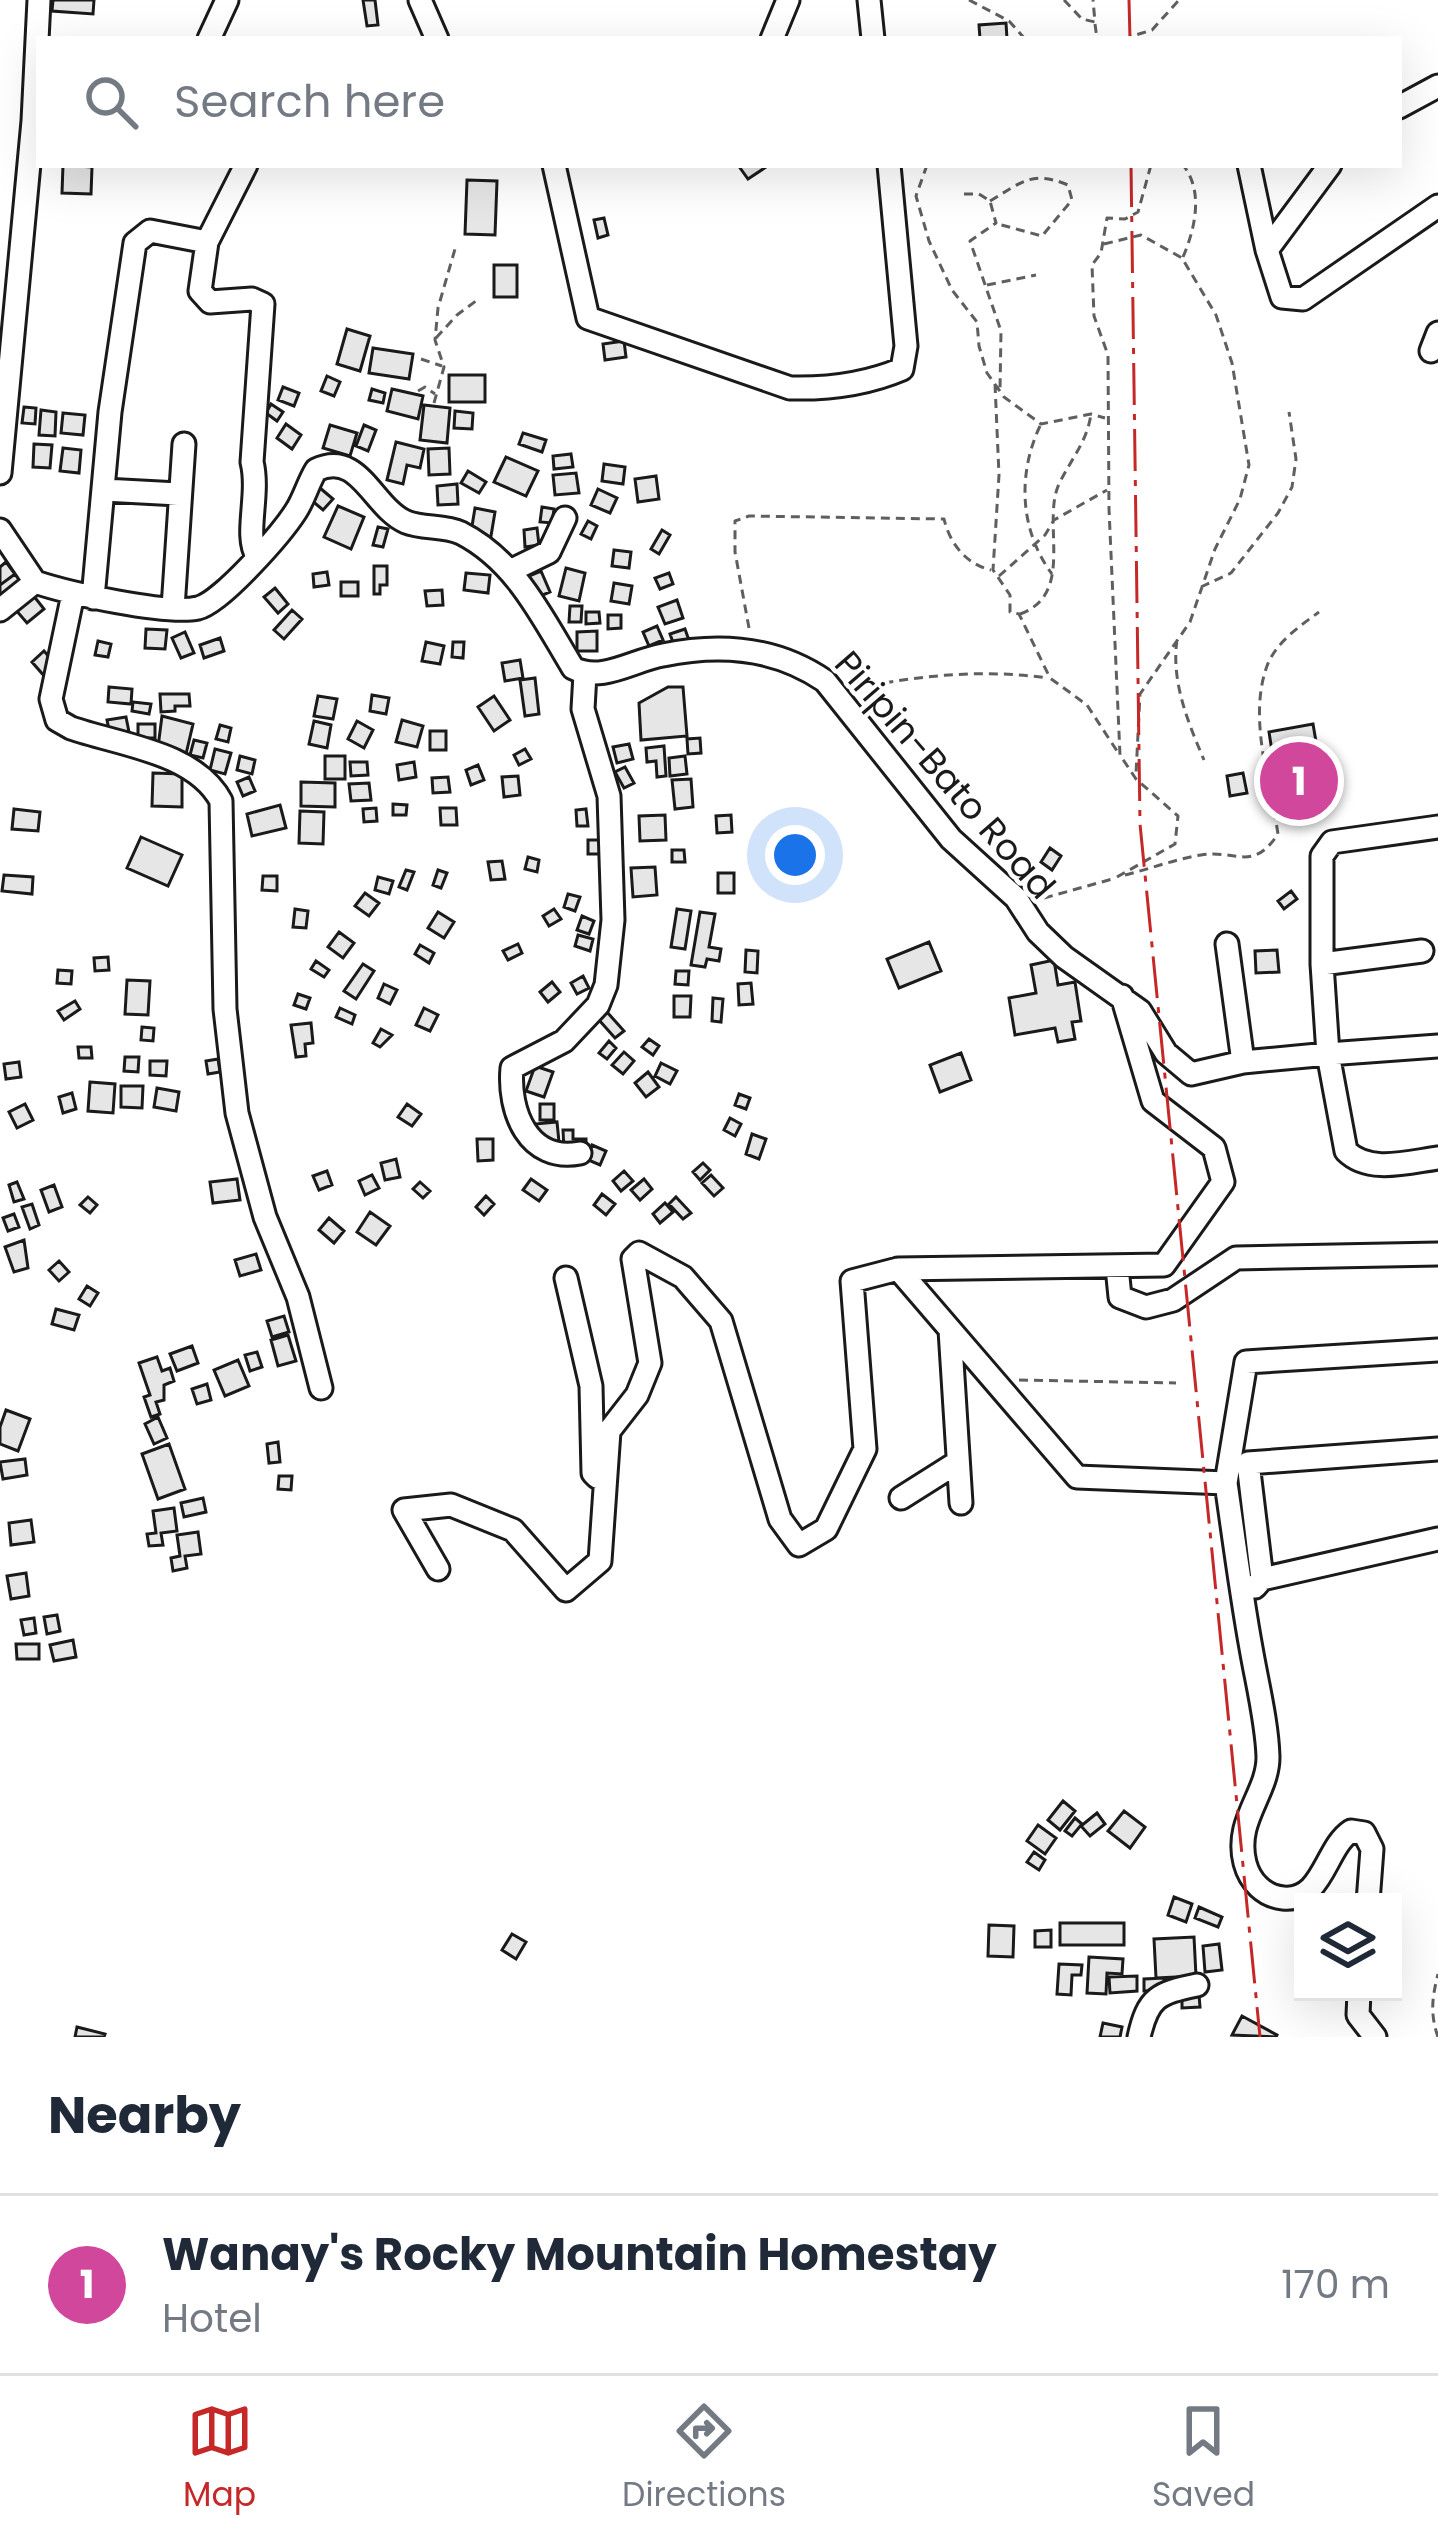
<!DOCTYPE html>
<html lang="en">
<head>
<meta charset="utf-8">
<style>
  body { margin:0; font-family:Poppins,sans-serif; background:#f6f6f7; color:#1f2937 }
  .controls { position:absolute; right:36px; bottom:36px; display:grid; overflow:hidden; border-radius:0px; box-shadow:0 12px 48px #0002 }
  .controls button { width:108px; height:108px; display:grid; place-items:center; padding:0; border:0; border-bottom:3px solid #e0e1e3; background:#fff; color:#1f2937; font:60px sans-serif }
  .you { position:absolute; left:795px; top:855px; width:42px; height:42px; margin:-30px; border:9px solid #fff; border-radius:50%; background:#1a73e8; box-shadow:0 0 0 18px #1a73e833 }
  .badge { display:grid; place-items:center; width:78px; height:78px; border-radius:50%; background:#c62828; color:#fff; font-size:39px; font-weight:700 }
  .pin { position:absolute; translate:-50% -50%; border:6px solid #fff; box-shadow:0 3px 12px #0006 }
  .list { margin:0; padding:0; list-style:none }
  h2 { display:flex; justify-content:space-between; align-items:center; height:156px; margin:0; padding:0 48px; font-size:51px }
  h2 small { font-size:39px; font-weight:400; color:#747a83 }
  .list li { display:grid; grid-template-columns:78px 1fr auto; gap:36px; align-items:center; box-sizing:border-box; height:180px; padding:0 48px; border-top:3px solid #e0e1e3 }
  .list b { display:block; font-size:45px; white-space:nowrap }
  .list p { margin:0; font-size:39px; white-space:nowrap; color:#747a83 }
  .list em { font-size:39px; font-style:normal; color:#747a83 }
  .icon { flex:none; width:66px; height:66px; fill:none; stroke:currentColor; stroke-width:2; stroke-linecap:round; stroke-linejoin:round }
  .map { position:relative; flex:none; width:1438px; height:2037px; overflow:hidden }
  .search { position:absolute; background:#fff; box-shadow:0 12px 48px #0002; left:36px; right:36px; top:36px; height:132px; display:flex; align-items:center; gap:30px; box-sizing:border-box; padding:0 42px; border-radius:0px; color:#747a83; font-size:45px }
  .sheet { height:336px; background:#fff }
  nav { display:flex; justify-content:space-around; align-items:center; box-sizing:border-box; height:168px; border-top:3px solid #e0e1e3; background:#fff; font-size:33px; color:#747a83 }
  nav a { display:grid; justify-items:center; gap:6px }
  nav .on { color:#c62828 }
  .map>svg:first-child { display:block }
  .building { fill:#e6e6e6; stroke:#1a1a1a; stroke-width:3 }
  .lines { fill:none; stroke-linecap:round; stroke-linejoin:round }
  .minor-casing { stroke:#1a1a1a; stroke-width:27 }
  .path { stroke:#5f5f5f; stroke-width:3; stroke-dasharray:9 6; stroke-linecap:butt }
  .minor { stroke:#fff; stroke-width:21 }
  .power { stroke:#c62828; stroke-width:3; stroke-dasharray:42 9 6 9; stroke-linecap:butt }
  .labels { text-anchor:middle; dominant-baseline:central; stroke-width:9; stroke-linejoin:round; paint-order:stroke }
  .street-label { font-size:36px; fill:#1a1a1a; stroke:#fff }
</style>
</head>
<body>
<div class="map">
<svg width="1438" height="2037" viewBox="0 0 1438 2037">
  <rect width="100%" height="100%" fill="#fff"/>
  <path class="building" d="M53,0H94L93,14L52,11Z
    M363,0H375L378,25L367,26Z
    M1006,23L1007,39H980L979,25Z
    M63,165L92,167L91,194L62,193Z
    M738,165H765L766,167L748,179Z
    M467,180L497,181L495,235L465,234Z
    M604,218L608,235L598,238L594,220Z
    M494,265H517V297H494Z
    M347,329L370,336L360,371L337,364Z
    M624,341L626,357L605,360L603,344Z
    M373,348L413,354L409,379L369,373Z
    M449,375H485V402H449Z
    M327,376L340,382L334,396L321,391Z
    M283,387L299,393L294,406L278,400Z
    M372,389L385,393L383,403L369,400Z
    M392,389L423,396L418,419L387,411Z
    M271,404L283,412L277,421L266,413Z
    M424,405L450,408L447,443L420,440Z
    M24,407L36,408L35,424L22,423Z
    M41,410L56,412L55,436L39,435Z
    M455,411L473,413L472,429L454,428Z
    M63,413L85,415L83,435L61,433Z
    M286,424L301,435L292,449L277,438Z
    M330,425L357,433L350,456L323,448Z
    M364,425L376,430L368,451L356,446Z
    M523,433L546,440L542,452L519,444Z
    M396,442L424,449L420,468L407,465L403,484L387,480Z
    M34,444L52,445L50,468L33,467Z
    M63,448L81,450L79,473L60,471Z
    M449,448L450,474L429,475L428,449Z
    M571,454L573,467L554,469L553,456Z
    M506,457L538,471L526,496L494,482Z
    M604,464L625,467L623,484L602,481Z
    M468,471L486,482L479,493L461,483Z
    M576,473L579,493L555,495L553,475Z
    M656,476L659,499L638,502L635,479Z
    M457,484L458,504L438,505L437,486Z
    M320,488L333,499L323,510L310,499Z
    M598,489L617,498L610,513L591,505Z
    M338,506L364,517L351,549L324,537Z
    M542,507L554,509L552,523L540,522Z
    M475,508L495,512L490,542L470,538Z
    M588,521L597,526L591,539L581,534Z
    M378,527L388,529L383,547L373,545Z
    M537,528L539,545L525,547L524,530Z
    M662,530L670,535L659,554L651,549Z
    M614,550L631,552L629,568L612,566Z
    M6,562L15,574L0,585V567Z
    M374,566H387V585H380V594H374Z
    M566,568L585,573L579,601L559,596Z
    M541,571L550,592L538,597L529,576Z
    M327,572L329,585L314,587L313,574Z
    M466,573L490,575L488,593L464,590Z
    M669,573L673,584L660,589L655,578Z
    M15,574L23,584L0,601V585Z
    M341,582H358V596H341Z
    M614,583L632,586L629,604L611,601Z
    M275,588L288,604L278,613L264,597Z
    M442,590L443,605L427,606L425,591Z
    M33,595L44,609L27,623L15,609Z
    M677,600L683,618L665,624L658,607Z
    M570,606H582L581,622H569Z
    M292,610L302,619L284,639L274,630Z
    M586,612H599L600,623L586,624Z
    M608,615H621V628L608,629Z
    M657,626L663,640L649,646L643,632Z
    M146,629L167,630L165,649L145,648Z
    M685,629L691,646L676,651L670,634Z
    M597,631V651H577V632Z
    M185,632L194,653L181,658L172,638Z
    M220,638L224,651L204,658L200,645Z
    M98,641L111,644L108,657L95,655Z
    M426,642L444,646L440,664L422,661Z
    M453,642H464L463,658L452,657Z
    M44,651L58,667L46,678L32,662Z
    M520,660L523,678L505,681L502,663Z
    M535,678L539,714L525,716L520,680Z
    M109,687L132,689L131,704L108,702Z
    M668,687H683L687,736L641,740L639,703Z
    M160,694H189L190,706H175V711L161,712Z
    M372,695L389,698L386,714L370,711Z
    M318,696L337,699L333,719L314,716Z
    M494,696L510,720L494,731L478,707Z
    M133,702L151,704L149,714L132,711Z
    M162,716L193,724L186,754L158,747Z
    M126,717L129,732L110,735L107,720Z
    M402,720L423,726L417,747L396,742Z
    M314,721L331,725L327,748L309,744Z
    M357,721L373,730L364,748L348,739Z
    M138,724H155V738H138Z
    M1313,724L1323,783L1278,790L1269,732Z
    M220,725L231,728L228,742L216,739Z
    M430,731H446V750H430Z
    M700,738L701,753L688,754L687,739Z
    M194,740L207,743L203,758L190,755Z
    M629,744L633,759L617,763L613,747Z
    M664,746L666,776L657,777L656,761L647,762L646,748Z
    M215,749L231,753L225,774L210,770Z
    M525,749L531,759L519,765L514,755Z
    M240,756L255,760L252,774L237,770Z
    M325,756H345V779H325Z
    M685,756L687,774L670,776L669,758Z
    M350,762H367L368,775L351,776Z
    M414,762L416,777L399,780L397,765Z
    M478,765L484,780L471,785L466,770Z
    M625,767L634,783L624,788L615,772Z
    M153,773L182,774V807L152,806Z
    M1243,773L1247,793L1230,796L1227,776Z
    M518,776L520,795L504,797L502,777Z
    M249,777L255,791L243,796L237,782Z
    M448,777L450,792L433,793L432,778Z
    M691,779L693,807L675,809L672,780Z
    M301,782L335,783V807L301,806Z
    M369,783L371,800L351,801L349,784Z
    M393,804L407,805L406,815H393Z
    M280,805L286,828L252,836L247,814Z
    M376,808L377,821L364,822L363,809Z
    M440,808H456L457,825H441Z
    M14,809L40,812L38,831L12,829Z
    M586,809L588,826H577L576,810Z
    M300,811L324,812L323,844L299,843Z
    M665,815L666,840L640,841L639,816Z
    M731,815L732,832L717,833L716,816Z
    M141,837L182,855L168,886L127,868Z
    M588,840H607V854H588Z
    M1050,848L1061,856L1052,870L1041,862Z
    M672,850H684L685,862H672Z
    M528,857L539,860L537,872L525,869Z
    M502,861L505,879L491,880L488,862Z
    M655,867L657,895L633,897L631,868Z
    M406,870L414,872L407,890L399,887Z
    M438,870L447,873L441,888L433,885Z
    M718,873H734V893H718Z
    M4,875L33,877L32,894L2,891Z
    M263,876H277V891L262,890Z
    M378,877L393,881L389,894L375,890Z
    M1291,891L1297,899L1284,909L1278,901Z
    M365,893L379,903L369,916L355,906Z
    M568,894L580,897L575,911L564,907Z
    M295,909L308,911L306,928L293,927Z
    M554,909L561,919L549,926L543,916Z
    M677,909L691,911L685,949L671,947Z
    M438,912L454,922L444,938L428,928Z
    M700,912L715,914L709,947L721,949L719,961L707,959L705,967L691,965Z
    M582,916L594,921L589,934L577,930Z
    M339,932L354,943L343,958L328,947Z
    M578,935L593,939L590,951L575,946Z
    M929,942L941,971L899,988L887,959Z
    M518,944L522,953L508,960L503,951Z
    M420,945L434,953L429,963L415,954Z
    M746,950L758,951L757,973L745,972Z
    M1277,950L1279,972L1256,973L1255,951Z
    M108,957L109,970L95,971L94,958Z
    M1054,960L1058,985L1075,982L1081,1021L1072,1022L1075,1039L1058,1042L1055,1028L1015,1035L1009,998L1036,993L1031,965Z
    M316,961L329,970L324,977L311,969Z
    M363,964L374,971L356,999L344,991Z
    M58,970L72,971L71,984L57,983Z
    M676,971H689L688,985L675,984Z
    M583,976L589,988L577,994L571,983Z
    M127,980L150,981L148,1015L125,1014Z
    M552,982L560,992L548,1002L540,992Z
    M751,983L753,1004L739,1005L738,984Z
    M384,984L397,990L390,1004L378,998Z
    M298,994L310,998L306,1009L294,1005Z
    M674,996H691L690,1017H674Z
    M713,998L723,999L721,1022L712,1021Z
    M75,1001L80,1009L64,1020L58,1011Z
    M340,1008L355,1015L352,1024L336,1017Z
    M424,1008L438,1015L430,1031L416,1025Z
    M607,1012L624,1031L615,1038L599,1020Z
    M311,1023L313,1043L305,1044L306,1056L296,1057L291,1025Z
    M142,1027L154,1028L153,1041L141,1040Z
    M381,1029L392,1035L380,1047L373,1043Z
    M649,1039L659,1046L653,1055L642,1047Z
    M609,1041L616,1048L607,1059L599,1053Z
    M78,1047H91L92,1058H79Z
    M624,1052L634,1061L623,1074L612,1065Z
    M961,1053L971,1080L940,1092L930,1065Z
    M125,1057H139L138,1072L124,1071Z
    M218,1059L220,1072L208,1074L206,1061Z
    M150,1061H167L166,1076L150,1075Z
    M19,1062L21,1077L6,1079L4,1064Z
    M661,1063L677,1071L670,1084L655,1076Z
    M535,1066L553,1072L544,1097L526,1091Z
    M648,1072L659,1087L646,1097L635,1083Z
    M90,1082L115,1084L113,1113L88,1111Z
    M121,1086H143L142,1108L121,1107Z
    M157,1088L179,1092L176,1111L154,1107Z
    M72,1093L76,1109L63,1113L59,1097Z
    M739,1094L750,1098L746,1109L735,1105Z
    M25,1104L33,1120L17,1128L9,1112Z
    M407,1104L421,1114L412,1126L398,1117Z
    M540,1104H554V1120H540Z
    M730,1118L741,1124L735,1136L724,1130Z
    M557,1122L559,1142L537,1144L535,1124Z
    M563,1130H573V1139H586V1150H564Z
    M752,1134L766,1139L759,1159L746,1154Z
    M477,1139H493V1160L478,1161Z
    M592,1145L606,1151L600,1165L586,1159Z
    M396,1159L400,1177L385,1180L381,1163Z
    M703,1163L710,1170L700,1180L693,1172Z
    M327,1171L332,1185L319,1190L313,1176Z
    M624,1171L633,1181L621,1191L613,1181Z
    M372,1175L379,1188L365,1195L359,1181Z
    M711,1175L723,1188L714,1196L702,1183Z
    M237,1179L240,1200L213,1203L210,1182Z
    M531,1179L547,1190L539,1201L523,1190Z
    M644,1179L652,1189L640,1200L631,1190Z
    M17,1182L24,1199L14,1202L9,1185Z
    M420,1182L430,1191L423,1198L413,1189Z
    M54,1185L62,1207L49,1212L41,1190Z
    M602,1194L615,1204L606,1215L594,1205Z
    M486,1196L494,1204L484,1215L476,1207Z
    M88,1197L97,1205L90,1213L80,1205Z
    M676,1197L691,1213L683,1219L669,1204Z
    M665,1203L673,1212L660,1223L653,1214Z
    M32,1204L39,1225L30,1229L22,1207Z
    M370,1212L390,1226L376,1245L357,1232Z
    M14,1214L19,1227L8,1231L3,1218Z
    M329,1218L344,1231L334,1243L319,1230Z
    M24,1240L28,1268L14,1272L5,1247Z
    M256,1254L261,1270L240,1276L235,1260Z
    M59,1261L69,1272L59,1281L49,1270Z
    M87,1286L98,1293L90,1306L79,1299Z
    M56,1309L79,1315L74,1330L52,1324Z
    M284,1316L289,1332L272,1337L267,1321Z
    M288,1335L296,1361L278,1366L271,1340Z
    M192,1346L198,1363L177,1371L170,1354Z
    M257,1352L262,1367L250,1371L245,1355Z
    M157,1357L162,1371L170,1368L174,1381L164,1385V1400L156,1402L160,1414L151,1417L144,1397L150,1395L139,1363Z
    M238,1360L249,1386L225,1396L214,1370Z
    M207,1384L211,1400L197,1404L192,1389Z
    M6,1410L30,1419L18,1451L0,1444V1427Z
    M158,1417L167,1438L154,1444L145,1424Z
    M278,1442L280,1462L269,1463L267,1444Z
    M169,1444L185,1489L158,1499L142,1454Z
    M25,1459L27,1475L3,1479L0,1462Z
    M279,1476H292L291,1490L278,1489Z
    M203,1498L206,1512L184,1517L181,1503Z
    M174,1508L177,1531L161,1533L163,1545L149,1546L147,1534L156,1533L153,1511Z
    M31,1520L34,1542L11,1545L9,1523Z
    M198,1532L201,1554L185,1556L187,1568L173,1571L171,1558L180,1556L177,1535Z
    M26,1573L29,1596L11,1599L7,1576Z
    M57,1615L60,1631L47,1634L44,1617Z
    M34,1618L36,1633L24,1635L21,1620Z
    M73,1640L76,1657L54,1661L50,1645Z
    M16,1644H39V1659H17Z
    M1063,1801L1075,1811L1060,1830L1048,1820Z
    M1124,1811L1145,1827L1130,1848L1108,1831Z
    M1097,1813L1105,1824L1090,1836L1081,1826Z
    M1075,1818L1082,1824L1072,1836L1065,1831Z
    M1038,1825L1056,1838L1045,1854L1027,1841Z
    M1034,1852L1045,1860L1039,1870L1027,1862Z
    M1174,1897L1192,1904L1186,1922L1168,1915Z
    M1199,1907L1222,1917L1218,1927L1195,1918Z
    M1060,1923H1124V1945H1060Z
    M989,1925L1014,1926L1013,1957L988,1956Z
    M1051,1930V1947H1035V1931Z
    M512,1934L526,1942L516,1959L502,1950Z
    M1194,1937L1196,1976L1156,1978L1154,1939Z
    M1219,1944L1222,1970L1205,1972L1203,1946Z
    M1089,1957L1123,1959L1122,1974L1107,1973L1106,1994L1087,1993Z
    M1059,1964L1082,1965L1081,1975H1072L1071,1995L1057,1994Z
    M1137,1976V1991L1110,1993L1109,1977Z
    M1164,1978L1165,1990L1144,1991V1979Z
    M1199,1995L1200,2007L1182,2008V1996Z
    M1242,2016L1277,2035L1276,2037L1232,2035Z
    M1103,2023L1122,2027L1120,2037H1100Z
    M77,2027L105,2034L104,2037H75Z"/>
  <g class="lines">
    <g class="minor-casing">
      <path id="minor" d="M420,0L437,39
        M869,0L873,39
        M209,39L227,0
        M772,39L788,0
        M1399,107L1438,86
        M246,165L207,242L200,291L210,302L252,299L263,304L252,462C260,495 244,535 257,556
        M554,165L588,318L790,388C829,389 867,384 902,369L906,346L889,165
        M1249,165L1267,250L1282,297L1303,299L1438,206
        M1267,250L1330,165
        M1431,351L1438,333
        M0,473L33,121L39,0
        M104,490L178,494
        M0,530L35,582
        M512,570L549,552L565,518
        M35,582C68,593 166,615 198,608C222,602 282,533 296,511C304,499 308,483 316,470C359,449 373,508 406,522C423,529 444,525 461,533C516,561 542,617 573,668C602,683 633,660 663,655C720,643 777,648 825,681L951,839L1016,898L1038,932L1064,957L1140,1011L1166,1053L1191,1074L1243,1062L1328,1054L1346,1151C1369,1174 1408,1162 1438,1158
        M73,594L51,699L57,720L71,728C120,745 195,752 221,801L225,1009L237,1113L265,1217L298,1297L321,1388
        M93,598L110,412L135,243L150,231L207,242
        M173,608L184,444
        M0,610L35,582
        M1438,827L1332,842L1322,856V964L1328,1054L1438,1046
        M1227,944L1243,1062
        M1322,964L1422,951
        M1122,996L1153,1101L1214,1148L1223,1182L1164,1265L898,1269L1077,1477L1226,1483C1234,1538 1241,1593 1251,1648C1257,1683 1267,1722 1268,1757C1268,1794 1234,1820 1245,1863C1250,1882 1264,1896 1283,1898C1323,1902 1325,1848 1351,1831L1364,1833L1372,1849L1368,1902
        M580,1153C528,1163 508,1111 512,1068L564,1041L598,1005L606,985L613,920L609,796L583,709L585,674
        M1117,1267L1120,1297L1146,1307L1173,1300L1236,1258L1438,1254
        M566,1278L591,1386L593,1473L597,1477
        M950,1330L961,1503
        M1226,1483L1246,1362L1438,1350
        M901,1498L958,1462
        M438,1569L404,1510L451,1505L513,1530L566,1590L600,1561L609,1431L637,1395L650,1363L633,1259L639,1253L683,1277L721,1321L780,1519L799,1545L826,1529L865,1449L852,1281L898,1269
        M1262,1579L1248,1463L1438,1449
        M1255,1587L1262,1579L1438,1539
        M1359,1992L1358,2015L1375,2037
        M1139,2037C1148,1997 1158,1993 1197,1985"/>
    </g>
    <path class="path" d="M969,0L1009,21L1025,39
      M1064,0L1082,19L1095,22L1093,0
      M1095,24L1097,39
      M1123,39L1152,30L1179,0
      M927,165L916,196L929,241L952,290L977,322L979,346L987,373L1004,397L1041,424L1091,414L1105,418
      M964,194H979L990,201L996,223L970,241L1001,331L1000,389
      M990,201C1022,182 1032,170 1068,185L1072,200L1042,236L998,224
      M1104,244L1141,235L1182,258L1216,315L1232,363L1249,465L1240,499L1215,549L1190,622L1140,694L1136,774
      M1183,257C1195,229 1204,191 1183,165
      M987,285L1036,275
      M436,338L457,315L480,298
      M421,359L442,366
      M995,384L999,475L993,570L1010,595V612L1019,614L1050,678L1087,705L1119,754
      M418,391L425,387L435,394
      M434,403L444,367L435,340L438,308L455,249
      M1040,426C1017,475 1020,531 1052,574
      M999,576L1045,535L1054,520L1107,490
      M1201,587L1231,573L1278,513L1292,487L1296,459L1289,412
      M1020,614C1076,594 1041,523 1059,484C1071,459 1087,442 1091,414
      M749,628L735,552V521L749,516L944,519C950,544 966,564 991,570
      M1177,640C1171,682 1188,722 1204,760
      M855,689C917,675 985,669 1048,678
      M1125,875C1150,869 1175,859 1201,855C1236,849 1252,873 1278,834C1270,781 1248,718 1267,666C1276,642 1300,626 1319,612
      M1117,877L1175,844L1178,816L1136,779L1120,755L1109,509L1108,355L1094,316L1092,265L1101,253L1107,218L1125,219L1138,212L1151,165
      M1044,898L1116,878
      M1019,1380L1176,1383
      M1438,2037C1430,2014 1432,1998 1438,1974"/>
    <use href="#minor" class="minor"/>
    <path class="power" d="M1129,0L1130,39
      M1131,165L1140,824L1260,2037"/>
  </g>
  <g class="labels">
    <g class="street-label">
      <text transform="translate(945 775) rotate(49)">Piripin-Bato Road</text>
    </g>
  </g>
</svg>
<div class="controls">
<button><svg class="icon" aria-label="layers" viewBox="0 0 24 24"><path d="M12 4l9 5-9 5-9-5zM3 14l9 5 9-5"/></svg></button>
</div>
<div class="you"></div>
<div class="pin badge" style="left:1299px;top:781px;background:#d1479c">1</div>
<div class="search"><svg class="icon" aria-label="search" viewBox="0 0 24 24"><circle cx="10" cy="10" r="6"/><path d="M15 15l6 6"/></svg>Search here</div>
</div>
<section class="sheet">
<h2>Nearby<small></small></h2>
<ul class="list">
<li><span class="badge" style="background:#d1479c">1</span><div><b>Wanay's Rocky Mountain Homestay</b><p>Hotel</p></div><em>170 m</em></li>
</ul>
</section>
<nav>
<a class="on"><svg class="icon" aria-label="map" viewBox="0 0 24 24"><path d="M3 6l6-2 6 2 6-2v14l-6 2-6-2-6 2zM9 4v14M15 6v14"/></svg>Map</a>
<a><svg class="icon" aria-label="directions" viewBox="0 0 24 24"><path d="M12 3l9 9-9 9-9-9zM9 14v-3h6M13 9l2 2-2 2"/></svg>Directions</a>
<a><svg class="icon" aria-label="saved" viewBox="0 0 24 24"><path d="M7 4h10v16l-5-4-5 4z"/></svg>Saved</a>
</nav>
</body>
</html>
